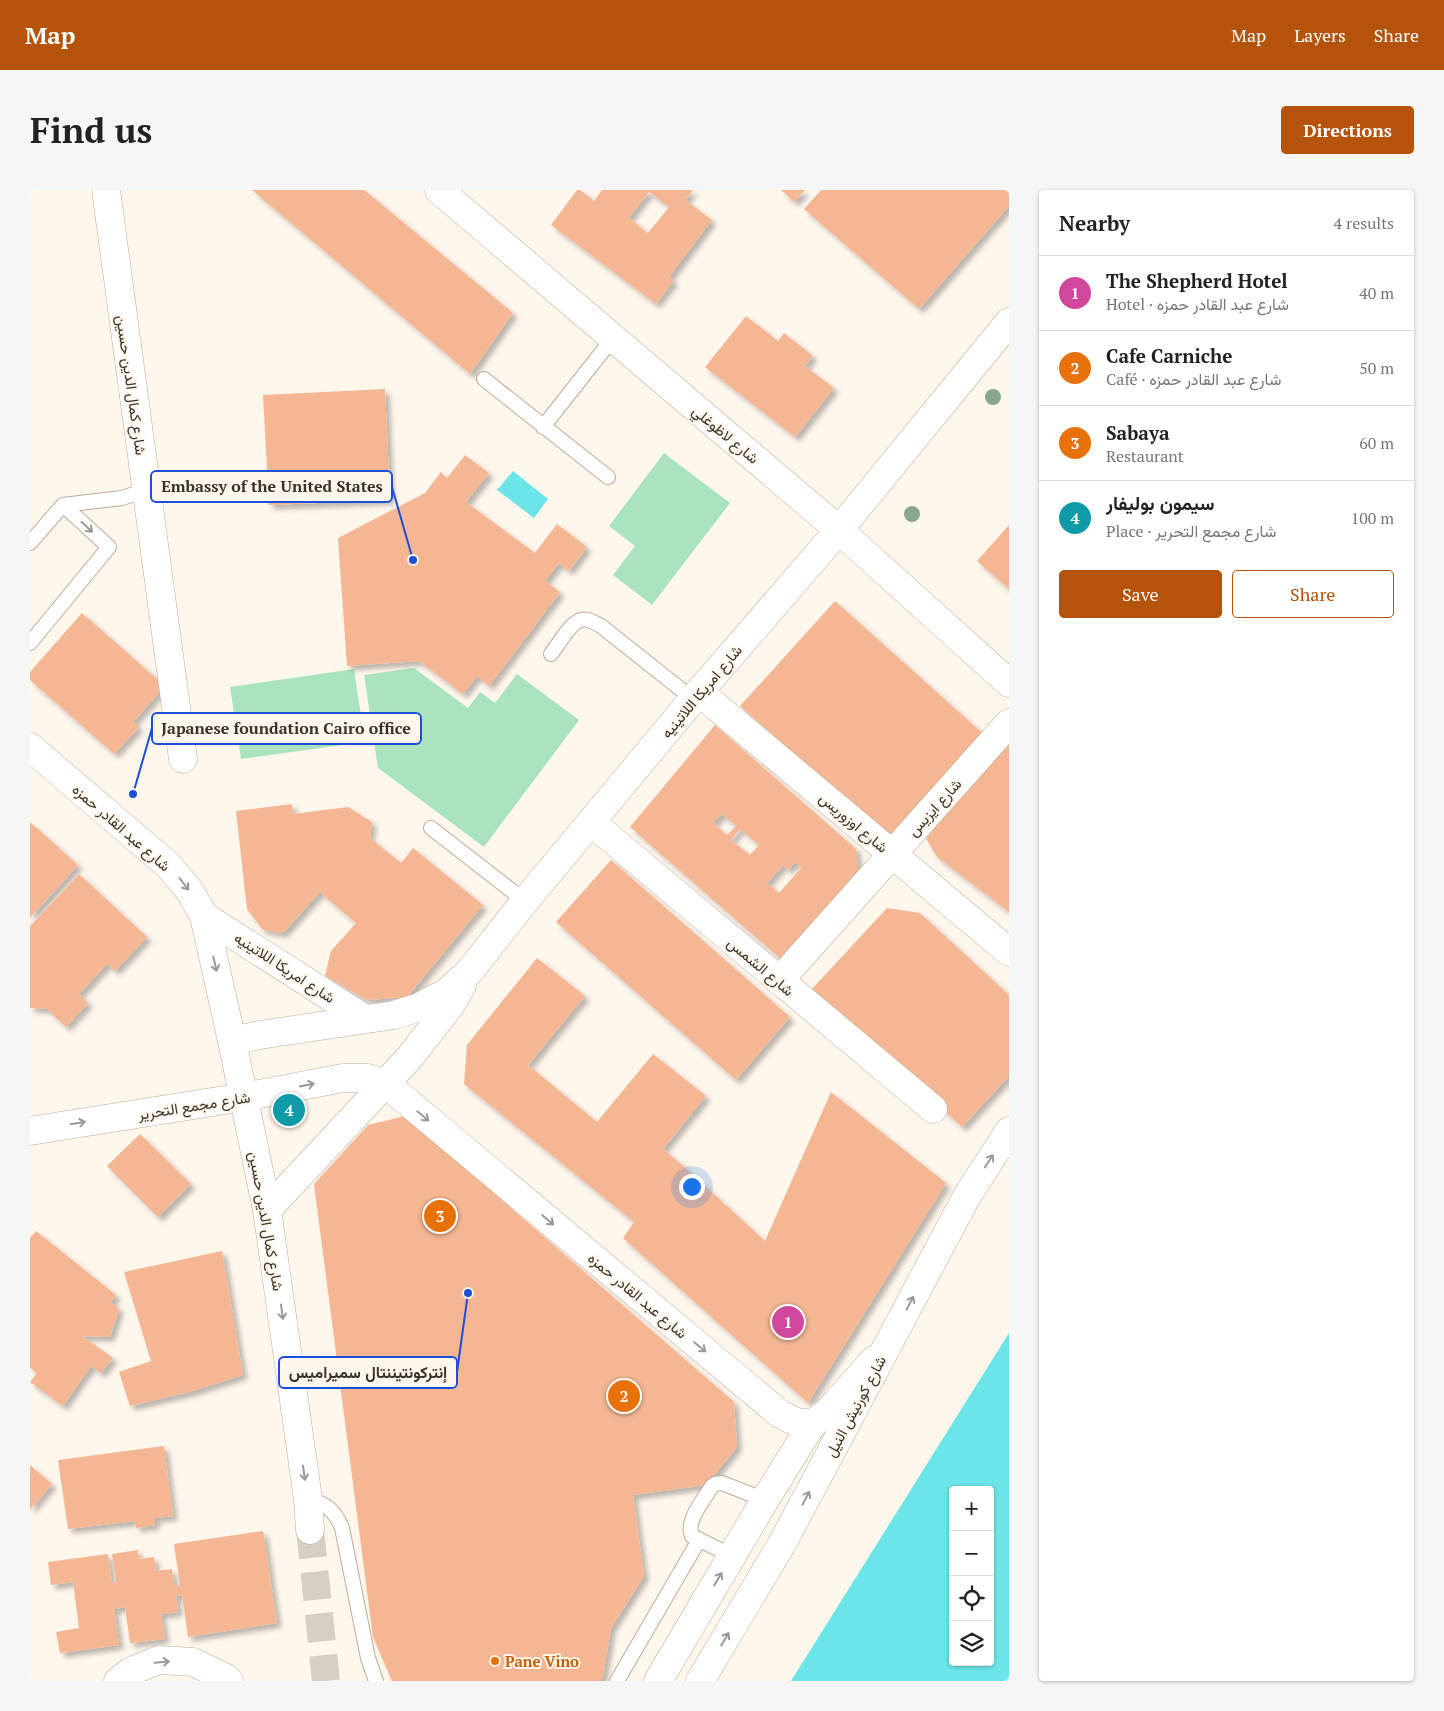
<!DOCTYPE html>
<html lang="en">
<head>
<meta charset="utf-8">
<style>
  body { margin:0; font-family:"PT Serif",Vazirmatn,serif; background:#f6f6f6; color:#222 }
  .controls { position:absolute; right:15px; bottom:15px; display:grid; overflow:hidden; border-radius:5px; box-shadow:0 1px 4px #0004 }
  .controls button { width:45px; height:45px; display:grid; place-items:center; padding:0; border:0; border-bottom:1px solid #e0e0e0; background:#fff; color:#222; font:25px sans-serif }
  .you { position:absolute; left:661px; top:996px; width:18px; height:18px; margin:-12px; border:4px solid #fff; border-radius:50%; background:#1a73e8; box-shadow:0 0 0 8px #1a73e833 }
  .badge { display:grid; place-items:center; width:32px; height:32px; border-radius:50%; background:#b45309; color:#fff; font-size:16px; font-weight:700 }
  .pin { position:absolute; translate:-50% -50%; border:2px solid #fff; box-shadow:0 1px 5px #0006 }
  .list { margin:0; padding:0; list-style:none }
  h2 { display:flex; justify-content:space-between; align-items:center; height:65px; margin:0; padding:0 20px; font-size:21px }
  h2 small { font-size:16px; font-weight:400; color:#767676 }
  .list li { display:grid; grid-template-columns:32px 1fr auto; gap:15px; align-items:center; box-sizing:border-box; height:75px; padding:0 20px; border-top:1px solid #e0e0e0 }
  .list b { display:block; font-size:19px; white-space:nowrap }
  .list p { margin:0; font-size:16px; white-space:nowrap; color:#767676 }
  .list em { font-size:16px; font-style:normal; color:#767676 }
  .actions { display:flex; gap:10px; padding:15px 20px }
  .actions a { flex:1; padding:11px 0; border:1px solid #b45309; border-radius:5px; text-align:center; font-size:18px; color:#b45309 }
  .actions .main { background:#b45309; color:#fff }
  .icon { flex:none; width:28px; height:28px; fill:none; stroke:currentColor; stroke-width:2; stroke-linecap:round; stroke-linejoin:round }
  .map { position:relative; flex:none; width:979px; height:1491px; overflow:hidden; border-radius:5px }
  header { display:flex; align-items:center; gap:30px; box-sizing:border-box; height:70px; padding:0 25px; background:#b45309; color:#fff }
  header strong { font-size:24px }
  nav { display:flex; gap:28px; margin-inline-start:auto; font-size:18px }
  .intro { display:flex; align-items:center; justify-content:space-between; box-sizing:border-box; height:120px; padding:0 30px }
  h1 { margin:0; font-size:35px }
  .button { padding:12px 22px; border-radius:5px; background:#b45309; color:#fff; font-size:18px; font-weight:700 }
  main { display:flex; gap:30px; padding:0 30px }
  aside { flex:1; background:#fff; border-radius:5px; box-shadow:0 1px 4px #0004 }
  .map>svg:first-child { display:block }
  .green { fill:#a9e4bf }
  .water { fill:#6be5e8; fill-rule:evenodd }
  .building { fill:#f5b793; fill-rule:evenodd; filter:url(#shadow) }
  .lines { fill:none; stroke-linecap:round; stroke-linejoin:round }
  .highway-tunnel { stroke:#d7cfc6; stroke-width:28; stroke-dasharray:28 14; stroke-linecap:butt }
  .lane-casing { stroke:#bbad9d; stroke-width:16 }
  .street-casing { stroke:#bbad9d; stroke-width:29 }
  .secondary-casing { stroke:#bbad9d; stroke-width:29 }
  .primary-casing { stroke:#bbad9d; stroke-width:29 }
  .highway-casing { stroke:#bbad9d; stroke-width:29 }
  .lane { stroke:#fff; stroke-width:14 }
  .street { stroke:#fff; stroke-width:28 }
  .secondary { stroke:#fff; stroke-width:28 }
  .primary { stroke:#fff; stroke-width:28 }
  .highway { stroke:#fff; stroke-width:28 }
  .tree { fill:#89a68f }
  .oneway { stroke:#9c9896 }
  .food-dot { fill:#e8710a; stroke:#fff6ec; stroke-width:2 }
  .labels { text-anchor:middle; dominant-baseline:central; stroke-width:4; stroke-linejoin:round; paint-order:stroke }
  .street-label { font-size:15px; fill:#38322c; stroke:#fff6ec }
  .food-label { font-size:15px; font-weight:bold; fill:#c56008; stroke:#fff6ec; text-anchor:start }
  .leader { fill:none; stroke:#1d4ed8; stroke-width:2 }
  .callout-dot { fill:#1d4ed8; stroke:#fff6ec; stroke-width:2 }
  .callout { fill:#fff6ec; stroke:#1d4ed8; stroke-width:2 }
  .callout-label { font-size:16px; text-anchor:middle; font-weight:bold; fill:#38322c }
</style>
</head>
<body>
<header>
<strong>Map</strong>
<nav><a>Map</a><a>Layers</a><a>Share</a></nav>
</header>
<div class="intro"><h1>Find us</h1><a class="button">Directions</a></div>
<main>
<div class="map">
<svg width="979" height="1491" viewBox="0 0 979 1491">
  <defs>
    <filter id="shadow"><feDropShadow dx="4.5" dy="4.5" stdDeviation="2.5" flood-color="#0004"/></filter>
  </defs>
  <rect width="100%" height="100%" fill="#fff6ec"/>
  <path class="green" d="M634,263L700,313L622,415L583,385L605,356L579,336Z
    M384,478L438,518L450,502L465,513L487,484L549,530L454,657L348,578L334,485Z
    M324,479L335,552L211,569L200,497Z"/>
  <path class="water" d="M483,281L518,309L504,328L467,300Z
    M979,1143V1491H761ZM923,1300H960V1472H923Z"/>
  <path class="building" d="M222,0H334L483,123L440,184Z
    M547,0H550L564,11L572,0H663L655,10L682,30L639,87L644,90L626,114L521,35ZM619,2L639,17L618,43L599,28Z
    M751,0H775L764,12Z
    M791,0H979V16L889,119L774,19Z
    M716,126L748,151L754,143L783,166L775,176L804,198L765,247L675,177Z
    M355,199L360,310L239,315L233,205Z
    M435,265L459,283L436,312L505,363L527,334L557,357L539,381L529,373L515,391L530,402L459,496L447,486L433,504L389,471L317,476L308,348L395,303L411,282L417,288Z
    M979,335V399L947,371Z
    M805,411L959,549L933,564L877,626L885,633L874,645L855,644L710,516Z
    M52,423L135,496L103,532L109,537L84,564L0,490V482Z
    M685,535L826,659L829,689L753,771L600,637ZM692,624L706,636L697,645L683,633ZM710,639L729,655L720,665L701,650ZM765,672L771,678L749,703L737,693L753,675L758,680Z
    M979,547V722L907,667L896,648Z
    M262,614L263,624L318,617L342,632L340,648L371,673L383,658L453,715L377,807L337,810L295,786L301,761L326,733L290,702L253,743L233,740L217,719L206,621Z
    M0,632L48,675L0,728Z
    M581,670L760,827L706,890L526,732Z
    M49,684L117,747L85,781L77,774L49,804L58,813L36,837L17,819L0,818V736Z
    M857,718L890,723L979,805V886L932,937L782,799Z
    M507,768L555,806L498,875L567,932L623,864L676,906L633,959L651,974L735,1051L801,902L916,993L778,1213L593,1048L604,1032L434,894L437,855Z
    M375,926L704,1212L707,1257L676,1295L603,1305L614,1386L581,1438L573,1486L570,1491H362L343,1447L284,994L338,935Z
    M110,944L161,994L128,1027L77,976Z
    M6,1041L86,1105L81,1112L89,1119L80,1147L52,1146L83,1168L71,1183L61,1176L33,1216L0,1192L7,1183L0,1178V1048Z
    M192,1061L213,1185L159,1202L100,1216L89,1182L121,1171L94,1082Z
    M134,1256L143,1326L125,1328V1335L106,1338L105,1331L38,1339L28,1270Z
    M0,1275L22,1294L0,1320Z
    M233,1341L247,1433L158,1447L152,1405L146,1406L148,1422L131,1424L135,1449L100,1453L95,1417L84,1419L89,1455L30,1463L26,1442L49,1438L43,1392L21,1395L18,1372L78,1364L82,1393L86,1392L82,1364L108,1360L109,1369L124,1367L126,1381L142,1379L144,1396L150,1395L144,1354Z"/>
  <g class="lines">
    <path class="highway-tunnel" d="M280,1340L296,1491"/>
    <g class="lane-casing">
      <path id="lane" d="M454,189L578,287
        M513,237L583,148
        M33,315L92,308L116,300
        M0,353L33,315L79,357L0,453
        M521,464C528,455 541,432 551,430C558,428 565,433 571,436L663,509
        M401,638L495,711
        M278,1309C296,1313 305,1321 312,1338L338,1468L346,1491
        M702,1366L662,1346C655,1331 674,1310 682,1296L685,1294L692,1293L735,1310
        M587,1491L669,1350"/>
    </g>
    <g class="street-casing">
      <path id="street" d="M76,0L153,569
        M409,0L809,340L979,493
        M669,502L979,762
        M561,632L903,919
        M174,726L335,829
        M749,791L979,533
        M202,851L230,845L364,825L387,818L417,802L440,781L495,711L669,502L809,340L979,132
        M237,1020L380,867L422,813L432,795"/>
    </g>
    <g class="secondary-casing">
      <path id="secondary" d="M0,941L214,907L313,888H338L356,894L750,1224L766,1232L782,1234L798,1222L844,1170"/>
    </g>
    <g class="primary-casing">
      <path id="primary" d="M628,1491L735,1310L782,1234"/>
    </g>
    <g class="highway-casing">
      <path id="highway" d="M0,557L139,676L159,700L174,726L202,851L237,1020L278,1309L280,1340
        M88,1491L101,1481L129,1470L163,1472L196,1488L199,1491
        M670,1491L753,1352L937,1006L979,941"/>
    </g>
    <use href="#lane" class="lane"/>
    <use href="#street" class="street"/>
    <use href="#secondary" class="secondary"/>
    <use href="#primary" class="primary"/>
    <use href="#highway" class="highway"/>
  </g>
  <g class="tree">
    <circle cx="963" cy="207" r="8"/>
    <circle cx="882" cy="324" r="8"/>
  </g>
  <defs><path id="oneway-shaft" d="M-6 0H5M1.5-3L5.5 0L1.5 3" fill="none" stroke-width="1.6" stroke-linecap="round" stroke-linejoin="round" transform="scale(1.25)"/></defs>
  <g class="oneway">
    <use href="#oneway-shaft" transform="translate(57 337) rotate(43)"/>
    <use href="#oneway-shaft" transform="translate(154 694) rotate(53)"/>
    <use href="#oneway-shaft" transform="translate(185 774) rotate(77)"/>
    <use href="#oneway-shaft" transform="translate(277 895) rotate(-11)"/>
    <use href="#oneway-shaft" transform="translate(393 926) rotate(40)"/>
    <use href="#oneway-shaft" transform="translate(48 933) rotate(-9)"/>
    <use href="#oneway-shaft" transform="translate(959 971) rotate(-57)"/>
    <use href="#oneway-shaft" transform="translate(518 1030) rotate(40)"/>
    <use href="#oneway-shaft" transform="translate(880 1113) rotate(-62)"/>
    <use href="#oneway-shaft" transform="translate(252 1122) rotate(82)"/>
    <use href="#oneway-shaft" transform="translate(670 1157) rotate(40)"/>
    <use href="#oneway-shaft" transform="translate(274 1283) rotate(82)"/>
    <use href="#oneway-shaft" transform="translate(776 1308) rotate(-62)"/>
    <use href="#oneway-shaft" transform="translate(688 1389) rotate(-59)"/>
    <use href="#oneway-shaft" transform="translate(695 1449) rotate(-59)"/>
    <use href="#oneway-shaft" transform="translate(132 1472) rotate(-5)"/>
  </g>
  <circle class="food-dot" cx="465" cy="1471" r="5"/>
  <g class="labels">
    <g class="street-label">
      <text transform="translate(102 195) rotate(82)">شارع كمال الدين حسين</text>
      <text transform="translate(696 244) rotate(40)">شارع لاظوغلي</text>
      <text transform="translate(671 501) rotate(-50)">شارع امريكا اللاتينيه</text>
      <text transform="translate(904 617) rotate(-48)">شارع ايزيس</text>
      <text transform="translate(824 632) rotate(40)">شارع اوزوريس</text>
      <text transform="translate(92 637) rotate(41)">شارع عبد القادر حمزه</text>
      <text transform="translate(731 776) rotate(40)">شارع الشمس</text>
      <text transform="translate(255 777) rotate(33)">شارع امريكا اللاتينيه</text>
      <text transform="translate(164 915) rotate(-9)">شارع مجمع التحرير</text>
      <text transform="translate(237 1031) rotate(80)">شارع كمال الدين حسين</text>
      <text transform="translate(608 1105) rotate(40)">شارع عبد القادر حمزه</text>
      <text transform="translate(825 1216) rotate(-62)">شارع كورنيش النيل</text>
    </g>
    <g class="food-label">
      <text x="475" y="1471">Pane Vino</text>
    </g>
  </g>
  <path class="leader" d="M383 370L362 297M103 604L122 538M438 1103L427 1182"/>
  <g class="callout-dot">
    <circle cx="383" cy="370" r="5"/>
    <circle cx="103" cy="604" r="5"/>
    <circle cx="438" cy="1103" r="5"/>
  </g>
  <g class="callout">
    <rect x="121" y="281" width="241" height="31" rx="5"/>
    <rect x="122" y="523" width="269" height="31" rx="5"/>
    <rect x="249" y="1167" width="178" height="31" rx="5"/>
  </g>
  <g class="callout-label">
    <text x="242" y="302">Embassy of the United States</text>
    <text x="256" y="544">Japanese foundation Cairo office</text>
    <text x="338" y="1188">إنتركونتيننتال سميراميس</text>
  </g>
</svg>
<div class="controls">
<button>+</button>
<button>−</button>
<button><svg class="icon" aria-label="locate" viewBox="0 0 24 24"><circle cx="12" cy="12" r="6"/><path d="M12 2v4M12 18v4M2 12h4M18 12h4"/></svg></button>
<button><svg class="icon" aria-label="layers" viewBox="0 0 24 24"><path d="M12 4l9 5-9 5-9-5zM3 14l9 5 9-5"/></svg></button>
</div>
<div class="you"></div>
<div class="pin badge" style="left:758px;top:1132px;background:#d1479c">1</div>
<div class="pin badge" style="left:594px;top:1206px;background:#e8710a">2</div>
<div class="pin badge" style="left:410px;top:1026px;background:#e8710a">3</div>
<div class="pin badge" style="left:259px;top:920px;background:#0f9aa8">4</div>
</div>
<aside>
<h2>Nearby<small>4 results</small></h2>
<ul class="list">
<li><span class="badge" style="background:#d1479c">1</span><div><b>The Shepherd Hotel</b><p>Hotel · شارع عبد القادر حمزه</p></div><em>40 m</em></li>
<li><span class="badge" style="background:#e8710a">2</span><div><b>Cafe Carniche</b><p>Café · شارع عبد القادر حمزه</p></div><em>50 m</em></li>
<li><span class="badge" style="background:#e8710a">3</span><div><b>Sabaya</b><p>Restaurant</p></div><em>60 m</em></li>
<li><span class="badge" style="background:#0f9aa8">4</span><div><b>سيمون بوليفار</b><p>Place · شارع مجمع التحرير</p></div><em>100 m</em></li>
</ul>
<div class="actions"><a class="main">Save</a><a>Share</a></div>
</aside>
</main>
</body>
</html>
